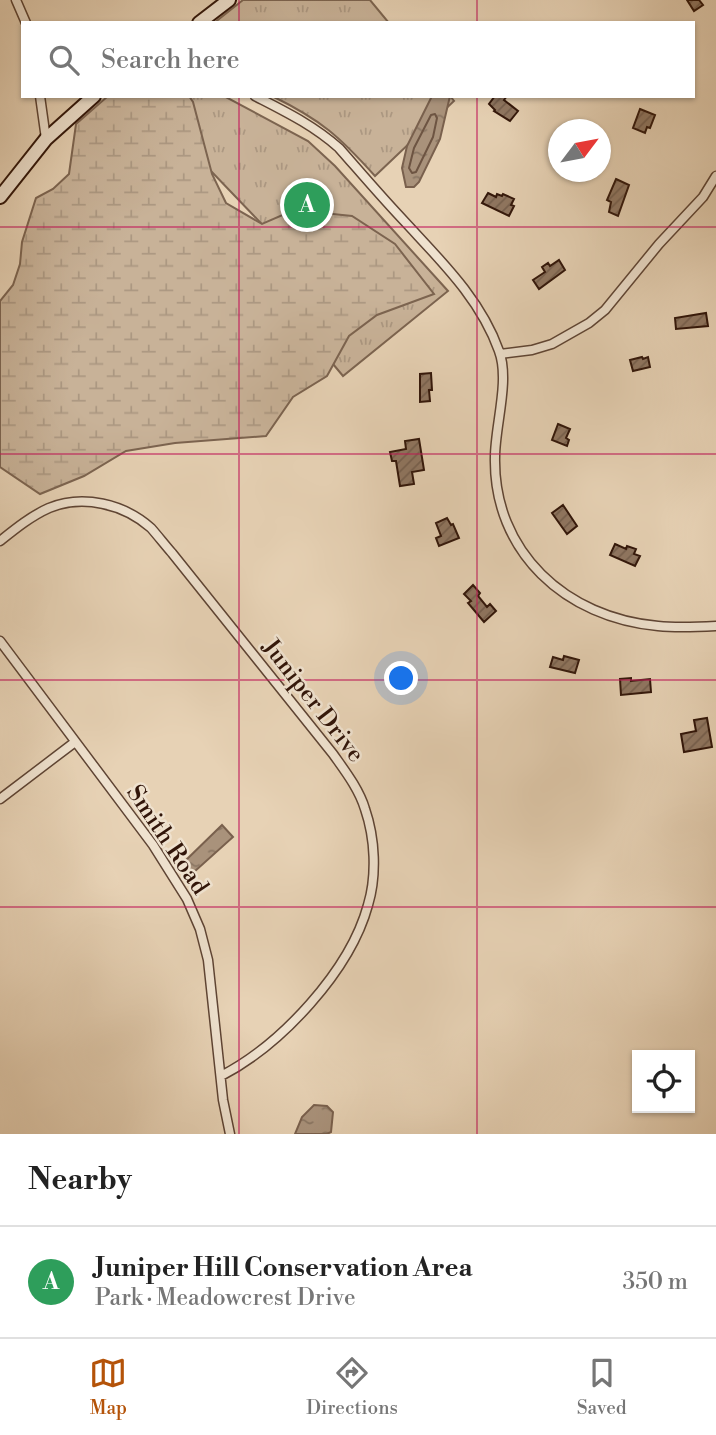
<!DOCTYPE html>
<html lang="en">
<head>
<meta charset="utf-8">
<style>
  body { margin:0; font-family:"Libre Bodoni",serif; background:#f2f2f2; color:#222 }
  .controls { position:absolute; right:21px; bottom:21px; display:grid; overflow:hidden; border-radius:0px; box-shadow:0 2px 5px #0004 }
  .controls button { width:63px; height:63px; display:grid; place-items:center; padding:0; border:0; border-bottom:2px solid #e0e0e0; background:#fff; color:#222; font:35px sans-serif }
  .compass { position:absolute; left:548px; top:119px; width:63px; height:63px; border-radius:50%; background:#fff; box-shadow:0 2px 5px #0004; rotate:58deg }
  .you { position:absolute; left:402px; top:679px; width:24px; height:24px; margin:-18px; border:5px solid #fff; border-radius:50%; background:#1a73e8; box-shadow:0 0 0 10px #1a73e833 }
  .badge { display:grid; place-items:center; width:46px; height:46px; border-radius:50%; background:#b45309; color:#fff; font-size:23px; font-weight:700 }
  .pin { position:absolute; translate:-50% -50%; border:4px solid #fff; box-shadow:0 2px 7px #0006 }
  .list { margin:0; padding:0; list-style:none }
  h2 { display:flex; justify-content:space-between; align-items:center; height:91px; margin:0; padding:0 28px; font-size:30px }
  h2 small { font-size:23px; font-weight:400; color:#767676 }
  .list li { display:grid; grid-template-columns:46px 1fr auto; gap:21px; align-items:center; box-sizing:border-box; height:112px; padding:0 28px; border-top:2px solid #e0e0e0 }
  .list b { display:block; font-size:26px; white-space:nowrap }
  .list p { margin:0; font-size:23px; white-space:nowrap; color:#767676 }
  .list em { font-size:23px; font-style:normal; color:#767676 }
  .icon { flex:none; width:38px; height:38px; fill:none; stroke:currentColor; stroke-width:2; stroke-linecap:round; stroke-linejoin:round }
  .map { position:relative; flex:none; width:716px; height:1134px; overflow:hidden }
  .search { position:absolute; background:#fff; box-shadow:0 2px 5px #0004; left:21px; right:21px; top:21px; height:77px; display:flex; align-items:center; gap:18px; box-sizing:border-box; padding:0 24px; border-radius:0px; color:#767676; font-size:26px }
  .sheet { height:203px; background:#fff }
  nav { display:flex; justify-content:space-around; align-items:center; box-sizing:border-box; height:98px; border-top:2px solid #e0e0e0; background:#fff; font-size:19px; color:#767676 }
  nav a { display:grid; justify-items:center; gap:4px }
  nav .on { color:#b45309 }
  .map>svg:first-child { display:block }
  .grass { fill:url(#grass-tufts); stroke:#7c6450; stroke-width:2 }
  .wetland { fill:url(#wetland-marsh); stroke:#7c6450; stroke-width:2 }
  .water { fill:url(#water-ripples); stroke:#79604d; stroke-width:2 }
  .lines { fill:none; stroke-linecap:round; stroke-linejoin:round }
  .shore { stroke:#6d5442; stroke-width:2 }
  .building { fill:url(#building-hatch); stroke:#311509; stroke-width:2 }
  .street-casing { stroke:#5e4434; stroke-width:11 }
  .secondary-casing { stroke:#311509; stroke-width:16 }
  .street { stroke:#efe2cf; stroke-width:8 }
  .secondary { stroke:#efe2cf; stroke-width:12 }
  .grid { fill:none; stroke:#c2185b; stroke-width:2; stroke-opacity:0.55 }
  .labels { text-anchor:middle; dominant-baseline:central; stroke-width:5; stroke-linejoin:round; paint-order:stroke }
  .street-label { font-size:24px; fill:#311509; stroke:#efe2cf }
</style>
</head>
<body>
<div class="map">
<svg width="716" height="1134" viewBox="0 0 716 1134">
  <defs>
    <pattern id="grass-tufts" width="24" height="20" patternUnits="userSpaceOnUse" patternTransform="scale(1.75)"><rect width="24" height="20" fill="#c8b298"/><path d="M3 7l-1-3M5 7V3M7 7l1-3M15 17l-1-3M17 17v-4M19 17l1-3" fill="none" stroke="#ac9882"/></pattern>
    <pattern id="wetland-marsh" width="20" height="14" patternUnits="userSpaceOnUse" patternTransform="scale(1.75)"><rect width="20" height="14" fill="#c8b298"/><path d="M1 5h8M5 5V1M11 12h8M15 12V8" fill="none" stroke="#ac9882"/></pattern>
    <pattern id="water-ripples" width="26" height="14" patternUnits="userSpaceOnUse" patternTransform="scale(1.75)"><rect width="26" height="14" fill="#a9927b"/><path d="M2 4q2-2 4 0t4 0M15 11q2-2 4 0t4 0" fill="none" stroke="#8a7663"/></pattern>
    <pattern id="building-hatch" width="6" height="6" patternUnits="userSpaceOnUse" patternTransform="scale(1.75)"><rect width="6" height="6" fill="#907762"/><path d="M-1 1l2-2M0 6l6-6M5 7l2-2" fill="none" stroke="#76604f"/></pattern>
  </defs>
  <rect width="100%" height="100%" fill="#e7d2b5"/>
  <filter id="stains"><feTurbulence type="fractalNoise" baseFrequency=".00286" numOctaves="4"/><feColorMatrix values="0 0 0 0 .2 0 0 0 0 .09 0 0 0 0 .02 0 0 0 .5 -.17"/></filter>
  <radialGradient id="worn" r=".72"><stop offset=".6" stop-color="#630" stop-opacity="0"/><stop offset="1" stop-color="#630" stop-opacity=".3"/></radialGradient>
  <path class="grass" d="M243,0H370L389,23H214Z
    M139,96H224L308,141L335,166L448,291L343,376L252,267L280,243Z
    M272,96H450L454,101L375,176C339,136 321,120 272,96Z"/>
  <path class="wetland" d="M108,96H189L193,102L212,174L226,203L262,224L294,210L352,216L395,244L434,294L377,315L349,336L327,376L293,397L266,436L175,443L126,451L84,476L40,494L0,467V301L13,285L20,264L22,242L36,198L53,189L69,174L76,124Z"/>
  <path class="water" d="M432,96H450L440,139L419,182L414,187H406L402,168L407,146Z
    M222,825L233,837L194,872L183,863Z
    M314,1105L327,1106L333,1112L331,1132L327,1134H295L302,1117Z"/>
  <g class="lines">
    <path class="shore" d="M435,114L437,118L433,137L416,172L412,173L409,168L414,148L431,115Z"/>
  </g>
  <path class="building" d="M687,0H699L703,5L694,11Z
    M495,96H507L504,100L518,111L510,121L494,111L495,110L489,104Z
    M640,109L655,115L650,128L647,127L645,133L633,128Z
    M616,179L629,185L618,216L609,212L611,202L607,200Z
    M488,193L496,197L497,194L502,196L503,194L514,199L511,205L514,206L509,216L482,203Z
    M559,260L565,270L539,289L533,280L545,272L542,267L548,263L550,266Z
    M706,313L708,326L676,329L675,318Z
    M642,357L643,359L648,357L650,367L633,371L630,360Z
    M431,373L432,390H429L430,401L420,402V374Z
    M558,424L570,429L566,438L569,440L567,446L552,440Z
    M419,439L424,470L412,472L414,484L400,486L396,461H392L390,452L406,449L405,441Z
    M563,505L577,526L567,534L552,513Z
    M447,518L451,525L453,524L459,538L439,546L436,538L441,536L436,523Z
    M615,544L626,549L627,546L636,549L634,554L640,556L635,566L610,555Z
    M473,585L480,593L478,596L487,607L490,604L496,611L484,622L468,603L471,601L464,594Z
    M564,656L579,660L575,673L550,667L553,657L563,660Z
    M631,678V681L650,679L651,692L621,695L620,679Z
    M707,718L712,747L684,752L681,734L696,731L694,720Z"/>
  <g class="lines">
    <g class="street-casing">
      <path id="street" d="M16,0L26,23
        M40,96L46,139
        M255,96C286,112 313,125 339,148C361,173 383,199 406,223C442,262 481,300 499,351C510,380 495,426 495,457C493,552 566,618 658,626C677,628 697,627 716,626
        M500,354L532,350L552,344L589,323L605,310L659,244L703,197L716,176
        M0,541C15,529 31,516 49,508C83,494 124,504 151,528C158,536 165,545 172,553L333,754C345,771 359,789 365,809C375,838 377,875 368,905C350,971 281,1045 221,1076
        M0,641L153,845L187,899L200,929L208,960L223,1100L230,1134
        M0,799L75,742"/>
    </g>
    <g class="secondary-casing">
      <path id="secondary" d="M199,23L229,0
        M0,197L46,139L94,96"/>
    </g>
    <use href="#street" class="street"/>
    <use href="#secondary" class="secondary"/>
  </g>
  <path class="grid" d="M239,0V23M477,0V23M239,96V1134M477,96V1134M0,227H716M0,454H716M0,680H716M0,907H716"/>
  <g class="labels">
    <g class="street-label">
      <text transform="translate(313 701) rotate(52)">Juniper Drive</text>
      <text transform="translate(167 840) rotate(56)">Smith Road</text>
    </g>
  </g>
  <rect width="100%" height="100%" filter="url(#stains)"/>
  <rect width="100%" height="100%" fill="url(#worn)"/>
</svg>
<div class="controls">
<button><svg class="icon" aria-label="locate" viewBox="0 0 24 24"><circle cx="12" cy="12" r="6"/><path d="M12 2v4M12 18v4M2 12h4M18 12h4"/></svg></button>
</div>
<svg class="compass" viewBox="-18 -18 36 36"><path d="M0-13l5 13h-10z" fill="#e53935"/><path d="M0 13l5-13h-10z" fill="#767676"/></svg>
<div class="you"></div>
<div class="pin badge" style="left:307px;top:205px;background:#2e9e5b">A</div>
<div class="search"><svg class="icon" aria-label="search" viewBox="0 0 24 24"><circle cx="10" cy="10" r="6"/><path d="M15 15l6 6"/></svg>Search here</div>
</div>
<section class="sheet">
<h2>Nearby<small></small></h2>
<ul class="list">
<li><span class="badge" style="background:#2e9e5b">A</span><div><b>Juniper Hill Conservation Area</b><p>Park · Meadowcrest Drive</p></div><em>350 m</em></li>
</ul>
</section>
<nav>
<a class="on"><svg class="icon" aria-label="map" viewBox="0 0 24 24"><path d="M3 6l6-2 6 2 6-2v14l-6 2-6-2-6 2zM9 4v14M15 6v14"/></svg>Map</a>
<a><svg class="icon" aria-label="directions" viewBox="0 0 24 24"><path d="M12 3l9 9-9 9-9-9zM9 14v-3h6M13 9l2 2-2 2"/></svg>Directions</a>
<a><svg class="icon" aria-label="saved" viewBox="0 0 24 24"><path d="M7 4h10v16l-5-4-5 4z"/></svg>Saved</a>
</nav>
</body>
</html>
